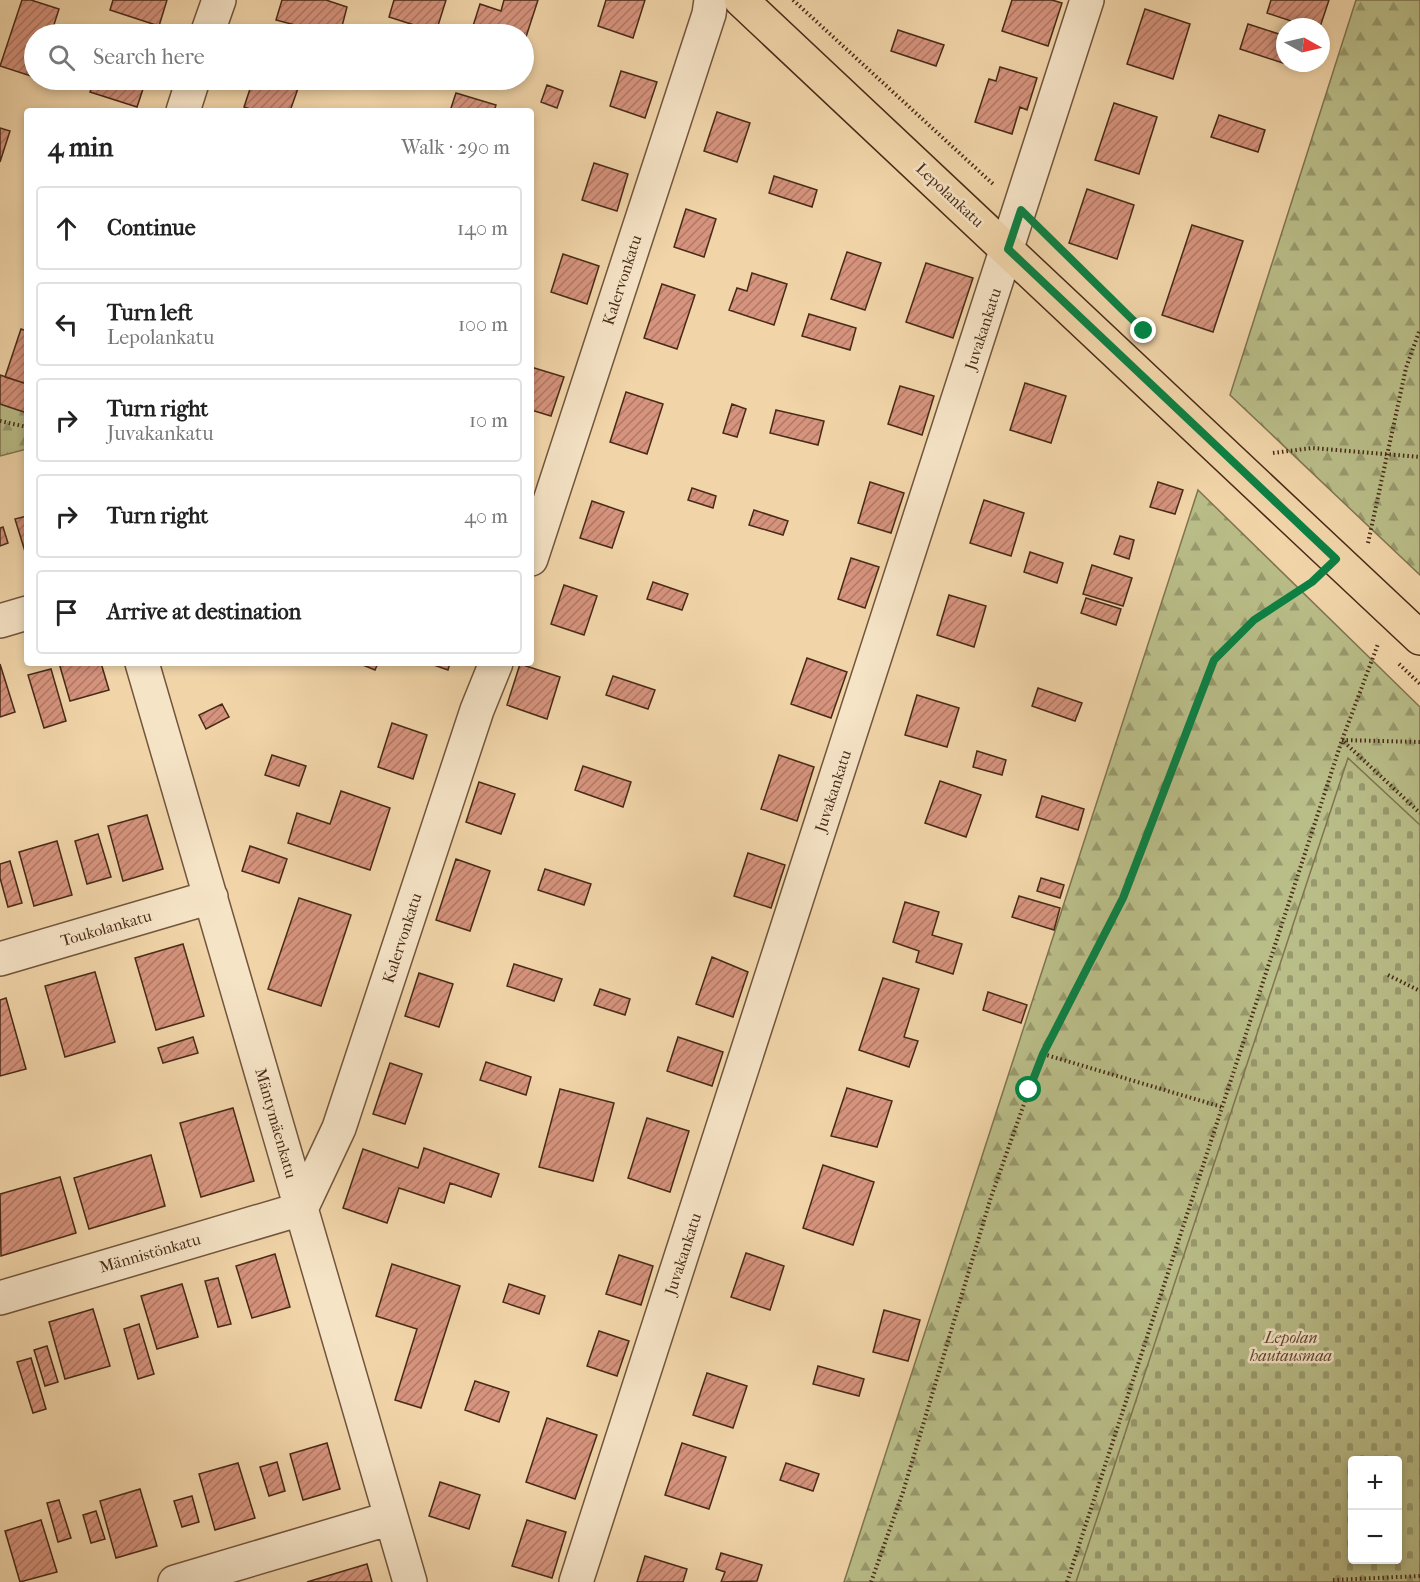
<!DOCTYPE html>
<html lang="en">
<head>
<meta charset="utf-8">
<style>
  body { margin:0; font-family:"IM FELL French Canon",serif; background:#f6f6f6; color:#222 }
  .controls { position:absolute; right:18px; bottom:18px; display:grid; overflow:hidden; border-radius:6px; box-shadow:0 3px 9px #0003 }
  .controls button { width:54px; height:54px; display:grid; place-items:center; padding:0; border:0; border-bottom:2px solid #e0e0e0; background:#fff; color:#222; font:30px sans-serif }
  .compass { position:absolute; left:1276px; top:18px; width:54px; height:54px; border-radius:50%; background:#fff; box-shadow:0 3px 9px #0003; rotate:98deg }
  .stop { position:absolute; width:18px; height:18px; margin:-14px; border:4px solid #0b8043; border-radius:50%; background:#fff }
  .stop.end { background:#0b8043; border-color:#fff; box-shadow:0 2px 6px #0008 }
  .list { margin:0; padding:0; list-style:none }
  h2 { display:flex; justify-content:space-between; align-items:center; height:78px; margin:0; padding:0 24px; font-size:26px }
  h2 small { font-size:20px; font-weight:400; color:#767676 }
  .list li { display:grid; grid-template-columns:39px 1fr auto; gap:18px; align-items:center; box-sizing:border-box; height:84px; margin:0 12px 12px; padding:0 12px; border:2px solid #e0e0e0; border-radius:6px }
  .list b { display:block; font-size:22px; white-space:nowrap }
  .list p { margin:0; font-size:20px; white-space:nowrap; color:#767676 }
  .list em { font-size:20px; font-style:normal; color:#767676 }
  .icon { flex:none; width:33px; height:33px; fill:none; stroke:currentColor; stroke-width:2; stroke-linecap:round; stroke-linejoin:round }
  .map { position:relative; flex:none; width:1420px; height:1582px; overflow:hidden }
  .search { position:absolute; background:#fff; box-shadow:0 3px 9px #0003; left:24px; top:24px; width:510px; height:66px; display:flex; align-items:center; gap:15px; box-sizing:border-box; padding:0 21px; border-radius:33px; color:#767676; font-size:22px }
  .panel { position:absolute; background:#fff; box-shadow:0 3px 9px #0003; left:24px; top:108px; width:510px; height:558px; border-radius:6px }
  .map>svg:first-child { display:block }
  .forest { fill:url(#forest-firs); stroke:#807450; stroke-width:1.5 }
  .cemetery { fill:url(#cemetery-stones); stroke:#807450; stroke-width:1.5; fill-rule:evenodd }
  .building { fill:url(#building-hatch); stroke:#472a17; stroke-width:1.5 }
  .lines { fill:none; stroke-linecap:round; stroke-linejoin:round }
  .minor-casing { stroke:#72553c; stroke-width:36 }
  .major-casing { stroke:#472a17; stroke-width:36 }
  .path { stroke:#472a17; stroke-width:4; stroke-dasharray:1.5 3; stroke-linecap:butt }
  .minor { stroke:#f6e4c7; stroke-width:33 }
  .major { stroke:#f1d5a9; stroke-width:33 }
  .route { stroke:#0b8043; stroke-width:8 }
  .labels { text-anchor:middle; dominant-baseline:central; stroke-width:5; stroke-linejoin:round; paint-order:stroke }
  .street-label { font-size:16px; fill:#472a17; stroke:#f6e4c7 }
  .park-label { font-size:16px; font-style:italic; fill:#5e472e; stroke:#f6e4c7 }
</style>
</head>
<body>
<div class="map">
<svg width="1420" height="1582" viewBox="0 0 1420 1582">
  <defs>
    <pattern id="forest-firs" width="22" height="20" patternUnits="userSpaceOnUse" patternTransform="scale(1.5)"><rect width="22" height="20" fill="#b9bd88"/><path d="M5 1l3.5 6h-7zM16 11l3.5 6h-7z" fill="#989a6e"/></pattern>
    <pattern id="cemetery-stones" width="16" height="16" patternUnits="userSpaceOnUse" patternTransform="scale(1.5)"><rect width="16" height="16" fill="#b9bd88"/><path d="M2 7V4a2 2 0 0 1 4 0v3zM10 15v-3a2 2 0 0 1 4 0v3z" fill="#989a6e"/></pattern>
    <pattern id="building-hatch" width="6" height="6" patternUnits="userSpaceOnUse" patternTransform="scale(1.5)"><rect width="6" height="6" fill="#d6937d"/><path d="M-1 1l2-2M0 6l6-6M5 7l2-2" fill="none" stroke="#af7865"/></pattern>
  </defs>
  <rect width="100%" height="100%" fill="#f1d5a9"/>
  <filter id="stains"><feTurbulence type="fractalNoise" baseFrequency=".00333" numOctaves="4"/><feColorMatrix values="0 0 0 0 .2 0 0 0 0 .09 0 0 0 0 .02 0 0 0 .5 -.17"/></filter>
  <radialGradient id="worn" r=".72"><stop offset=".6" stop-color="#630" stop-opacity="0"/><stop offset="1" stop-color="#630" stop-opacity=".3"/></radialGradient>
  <path class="forest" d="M1356,0H1420V575L1230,395Z
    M0,404L27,413V449L0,456Z
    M1198,490L1420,707V1028L1328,1582H844Z"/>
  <path class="cemetery" d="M1348,758L1420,825V1582H1076ZM1352,1460H1398V1560H1352Z"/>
  <path class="building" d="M22,0H31L59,9L51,34H34V77L0,66Z
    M113,0H167L159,26L110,10Z
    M282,0H326L347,7L340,34H329L276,20Z
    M394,0H446L436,32L389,17Z
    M504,0H538L524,43V34H499L473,26L480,4L501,11Z
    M606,0H645L633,38L598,26Z
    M1012,0H1052L1062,3L1048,46L1002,31Z
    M1271,0H1329L1320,27H1309L1267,13Z
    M1145,9L1190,24L1173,79L1127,64Z
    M1248,24L1285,36V63H1296L1295,67L1240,49Z
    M898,30L944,45L936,66L891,51Z
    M1000,67L1037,78L1027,110L1020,107L1012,134L975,122L989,79L996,81Z
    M621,71L657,82L645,118L610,106Z
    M95,80H146L137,107L90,92Z
    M253,80H301L290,111H257L244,107Z
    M547,85L563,91L557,108L541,102Z
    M456,93L496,105L494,111H450Z
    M1114,103L1157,117L1139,174L1095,160Z
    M717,112L750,123L737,162L704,151Z
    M1219,115L1265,130L1258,152L1211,137Z
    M0,128L10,131L0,162Z
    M594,163L628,174L617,211L582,200Z
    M774,176L817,190L812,207L769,193Z
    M1087,189L1134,205L1117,259L1069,243Z
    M686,209L716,219L704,257L674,247Z
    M1192,225L1243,241L1213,332L1162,315Z
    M847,252L881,263L865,310L831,299Z
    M563,254L599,266L587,304L551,292Z
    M926,263L973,278L953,338L906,322Z
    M752,273L787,284L774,325L729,310L737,288L747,291Z
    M662,284L695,295L677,349L644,338Z
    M809,314L856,328L850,350L802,336Z
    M21,329L27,331V384L5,377Z
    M531,367L564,377L551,416L531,410Z
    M0,375L27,384V413L0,404Z
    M1025,383L1066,396L1051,443L1010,430Z
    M900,386L934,396L922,435L888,424Z
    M626,392L663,404L647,454L610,442Z
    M732,404L746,409L737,437L723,433Z
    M776,410L824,421L818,445L770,433Z
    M870,482L904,493L891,533L858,523Z
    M1158,482L1183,490L1175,514L1150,507Z
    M692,488L716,496L713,508L688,500Z
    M984,500L1024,513L1011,556L970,543Z
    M592,501L624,512L612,548L580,538Z
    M754,510L788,521L783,535L749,525Z
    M27,516V558L15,519Z
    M3,527L8,543L0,546V528Z
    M1120,536L1134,540L1129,559L1114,554Z
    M1030,552L1063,563L1057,583L1024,572Z
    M851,558L879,567L865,608L838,599Z
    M1092,565L1132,578L1123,606L1083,594Z
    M653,582L688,594L682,610L647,599Z
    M564,585L597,596L584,635L551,624Z
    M949,595L986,606L974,647L937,635Z
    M1086,598L1121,609L1116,625L1081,613Z
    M807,658L847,672L831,718L791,704Z
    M59,663H101L109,690L70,701Z
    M358,663H378L375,670Z
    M428,663H450L448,670Z
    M0,664L15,712L0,717Z
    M520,664L560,677L547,719L507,705Z
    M51,669L66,721L44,728L28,675Z
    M613,676L655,690L648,709L606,695Z
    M1038,688L1082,703L1075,721L1032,706Z
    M917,695L959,708L947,747L905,735Z
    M222,704L229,717L206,729L199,715Z
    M392,723L427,735L413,779L378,767Z
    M977,751L1006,760L1002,775L973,767Z
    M272,755L306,766L299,786L265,775Z
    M779,755L814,767L797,821L761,809Z
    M583,766L631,782L623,807L575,790Z
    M940,781L981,795L966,837L925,823Z
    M479,782L515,794L501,834L466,822Z
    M341,791L390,808L370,870L288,843L297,813L330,824Z
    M1042,796L1084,809L1078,830L1036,817Z
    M147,815L163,869L123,881L108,826Z
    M98,834L111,877L87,884L75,841Z
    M57,841L72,895L34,906L19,852Z
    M250,846L287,859L279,883L242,871Z
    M748,853L785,865L771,908L734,896Z
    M456,859L490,871L470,931L436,920Z
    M10,861L22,903L8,907L0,878V864Z
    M545,869L591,884L584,905L538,890Z
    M1041,878L1064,885L1060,898L1037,891Z
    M1019,896L1060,908L1054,930L1012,917Z
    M299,898L351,915L321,1006L268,989Z
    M905,902L939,912L932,935L962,944L953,974L916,962L919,951L893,942Z
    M183,944L204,1016L156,1030L135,958Z
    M712,957L748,972L733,1017L696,1004Z
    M514,964L562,979L554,1001L507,986Z
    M95,972L115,1042L65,1057L45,986Z
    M419,973L453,984L439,1027L405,1016Z
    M883,978L919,989L904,1037L918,1041L909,1067L859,1050Z
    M600,989L630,999L625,1015L594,1005Z
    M988,992L1027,1005L1021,1023L983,1010Z
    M6,998L26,1069L0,1076V1000Z
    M193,1037L198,1053L163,1063L158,1048Z
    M678,1037L723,1052L712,1086L667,1071Z
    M486,1062L531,1077L526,1095L480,1080Z
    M390,1063L422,1074L405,1124L373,1114Z
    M847,1088L892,1101L877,1147L831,1136Z
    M560,1089L614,1103L593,1181L539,1167Z
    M233,1108L254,1181L201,1197L180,1123Z
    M647,1118L689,1131L670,1192L628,1178Z
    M424,1148L499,1174L491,1197L450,1183L444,1203L399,1188L387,1223L343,1208L363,1149L418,1168Z
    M151,1155L165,1206L89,1229L74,1178Z
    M823,1165L874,1182L853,1245L803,1228Z
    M60,1177L76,1233L1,1256L0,1194Z
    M746,1253L784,1266L770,1310L731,1297Z
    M275,1254L290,1307L252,1318L236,1266Z
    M619,1255L653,1266L641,1305L606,1294Z
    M392,1264L460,1286L421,1408L395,1400L417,1329L376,1316Z
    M218,1278L231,1324L218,1327L205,1281Z
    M182,1284L198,1337L157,1349L141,1296Z
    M509,1284L545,1296L539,1314L503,1302Z
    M93,1309L110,1366L65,1379L49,1322Z
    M884,1310L920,1320L908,1361L873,1352Z
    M139,1324L154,1374L138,1379L124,1329Z
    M599,1331L629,1341L617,1376L587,1366Z
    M47,1346L58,1382L45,1386L34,1350Z
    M31,1358L46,1409L33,1413L17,1362Z
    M818,1366L864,1379L859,1396L813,1384Z
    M707,1373L747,1386L733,1428L693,1415Z
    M475,1381L509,1392L499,1422L465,1410Z
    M547,1418L597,1435L575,1499L526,1482Z
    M327,1443L340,1489L303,1500L290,1454Z
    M682,1443L726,1457L709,1509L665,1495Z
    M277,1462L285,1491L269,1496L260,1467Z
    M238,1463L255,1518L215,1530L199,1474Z
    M786,1463L819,1474L813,1491L780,1480Z
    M440,1482L480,1495L469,1529L429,1516Z
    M140,1489L157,1546L116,1558L100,1501Z
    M192,1496L199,1522L182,1527L174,1501Z
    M59,1500L71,1538L58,1542L47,1503Z
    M96,1511L105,1539L91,1543L83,1515Z
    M41,1520L57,1572L20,1582L5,1531Z
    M527,1520L566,1532L552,1578L512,1566Z
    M721,1553L762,1565L757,1581L721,1582L725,1572L716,1569Z
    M645,1556L687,1569L683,1582H637Z
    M367,1564L372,1582H307Z"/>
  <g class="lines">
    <g class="minor-casing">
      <path id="minor" d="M207,34L219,0
        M183,111L193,80
        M531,559L709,14L711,0
        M0,621L27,613
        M142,663L410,1582
        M0,959L211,897
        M0,1298L301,1209L339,1128L477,710L496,663
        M175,1582L391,1518
        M576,1582L1087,0"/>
    </g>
    <g class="major-casing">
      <path id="major" d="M741,0L1420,638"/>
    </g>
    <path class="path" d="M793,0L993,184
      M1044,233L1129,316
      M0,421L27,427
      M1273,453L1312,448L1420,457
      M1368,543L1406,368L1420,329
      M1399,664L1420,684
      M1420,742L1342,740L1420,813
      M1388,975L1420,991
      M1043,1054L1222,1107
      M1333,1580L1420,1576
      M871,1582L903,1492L991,1197L1029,1090L1043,1054L1123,898L1214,660L1254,620L1312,581
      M1067,1582L1342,740L1378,644"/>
    <use href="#minor" class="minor"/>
    <use href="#major" class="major"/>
  </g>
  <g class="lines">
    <path class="route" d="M1029,1090L1043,1054L1123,898L1214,660L1254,620L1312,582L1336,559L1008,249L1021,210L1144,331"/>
  </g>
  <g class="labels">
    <g class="street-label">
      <text transform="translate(950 195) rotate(43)">Lepolankatu</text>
      <text transform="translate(622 280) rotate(-72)">Kalervonkatu</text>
      <text transform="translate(983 329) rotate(-72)">Juvakankatu</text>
      <text transform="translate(833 791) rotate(-72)">Juvakankatu</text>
      <text transform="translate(106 928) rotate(-16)">Toukolankatu</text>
      <text transform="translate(402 938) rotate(-72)">Kalervonkatu</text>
      <text transform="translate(276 1123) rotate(74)">Mäntymäenkatu</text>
      <text transform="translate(150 1253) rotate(-16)">Männistönkatu</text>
      <text transform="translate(683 1254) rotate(-72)">Juvakankatu</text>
    </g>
    <g class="park-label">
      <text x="1291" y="1337">Lepolan<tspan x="1291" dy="18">hautausmaa</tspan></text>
    </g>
  </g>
  <rect width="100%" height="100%" filter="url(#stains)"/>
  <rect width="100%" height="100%" fill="url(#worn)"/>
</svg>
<div class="controls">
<button>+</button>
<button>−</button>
</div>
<svg class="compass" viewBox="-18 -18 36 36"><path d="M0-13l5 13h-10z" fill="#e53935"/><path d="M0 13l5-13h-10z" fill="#767676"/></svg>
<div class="stop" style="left:1029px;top:1090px"></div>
<div class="stop end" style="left:1144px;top:331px"></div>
<div class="search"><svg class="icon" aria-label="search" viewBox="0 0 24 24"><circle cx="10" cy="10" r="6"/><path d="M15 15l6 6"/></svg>Search here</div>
<section class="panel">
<h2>4 min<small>Walk · 290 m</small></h2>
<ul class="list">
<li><svg class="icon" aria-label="ahead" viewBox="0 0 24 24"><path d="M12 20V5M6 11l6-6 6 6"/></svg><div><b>Continue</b></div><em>140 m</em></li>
<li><svg class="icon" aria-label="left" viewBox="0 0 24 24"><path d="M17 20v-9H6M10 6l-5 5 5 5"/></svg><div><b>Turn left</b><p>Lepolankatu</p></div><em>100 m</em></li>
<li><svg class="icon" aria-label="right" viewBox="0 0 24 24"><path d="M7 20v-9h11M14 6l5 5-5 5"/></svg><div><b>Turn right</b><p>Juvakankatu</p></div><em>10 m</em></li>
<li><svg class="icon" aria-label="right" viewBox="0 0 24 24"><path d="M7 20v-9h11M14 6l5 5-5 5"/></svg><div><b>Turn right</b></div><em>40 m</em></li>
<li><svg class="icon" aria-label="arrive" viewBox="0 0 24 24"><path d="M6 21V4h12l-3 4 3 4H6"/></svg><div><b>Arrive at destination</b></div></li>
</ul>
</section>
</div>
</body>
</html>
